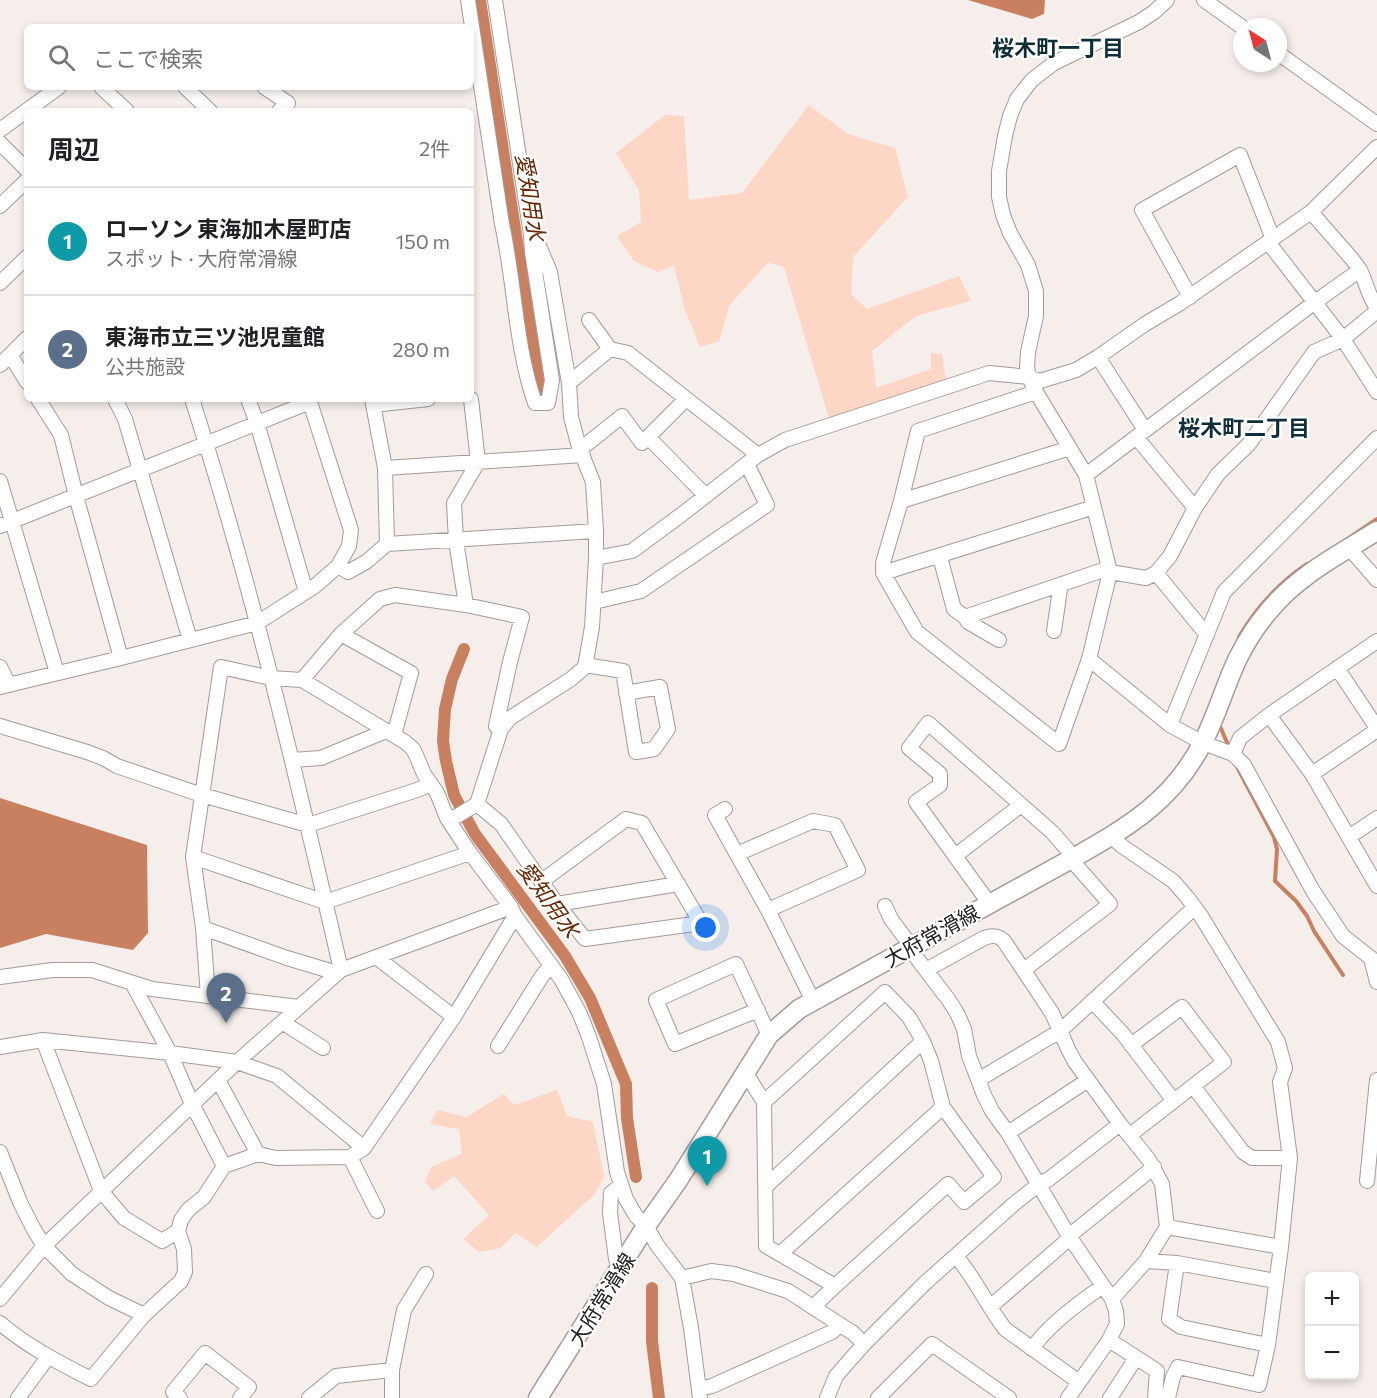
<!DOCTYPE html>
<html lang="ja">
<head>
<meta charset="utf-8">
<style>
  body { margin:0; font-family:Commissioner,"Noto Sans JP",sans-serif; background:#f2f2f2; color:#202124 }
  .controls { position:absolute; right:18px; bottom:18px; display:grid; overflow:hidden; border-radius:9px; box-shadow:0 3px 9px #0003 }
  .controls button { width:54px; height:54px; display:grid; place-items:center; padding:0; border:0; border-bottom:2px solid #e0e0e0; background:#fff; color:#202124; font:30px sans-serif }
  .compass { position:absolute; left:1233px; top:18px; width:54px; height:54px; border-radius:50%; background:#fff; box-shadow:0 3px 9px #0003; rotate:324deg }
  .you { position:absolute; left:706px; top:928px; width:21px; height:21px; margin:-15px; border:4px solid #fff; border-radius:50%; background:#1a73e8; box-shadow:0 0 0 9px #1a73e833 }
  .badge { display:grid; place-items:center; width:39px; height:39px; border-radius:50%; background:#2d6c81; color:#fff; font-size:20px; font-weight:700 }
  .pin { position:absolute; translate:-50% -50px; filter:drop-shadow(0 2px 3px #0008) }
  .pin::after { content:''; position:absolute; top:32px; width:21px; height:18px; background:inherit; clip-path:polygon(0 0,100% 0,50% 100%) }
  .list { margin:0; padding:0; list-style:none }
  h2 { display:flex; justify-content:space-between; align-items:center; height:78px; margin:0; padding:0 24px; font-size:26px }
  h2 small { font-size:20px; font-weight:400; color:#757577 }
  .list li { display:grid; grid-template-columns:39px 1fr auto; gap:18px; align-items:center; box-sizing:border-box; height:108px; padding:0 24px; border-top:2px solid #e0e0e0 }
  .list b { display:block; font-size:22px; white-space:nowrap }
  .list p { margin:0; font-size:20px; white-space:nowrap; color:#757577 }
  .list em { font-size:20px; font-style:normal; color:#757577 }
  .icon { flex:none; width:33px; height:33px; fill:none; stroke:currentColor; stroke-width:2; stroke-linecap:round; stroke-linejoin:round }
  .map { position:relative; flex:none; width:1377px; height:1398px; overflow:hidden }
  .search { position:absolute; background:#fff; box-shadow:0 3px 9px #0003; left:24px; top:24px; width:450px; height:66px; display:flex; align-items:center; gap:15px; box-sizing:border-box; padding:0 21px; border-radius:9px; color:#757577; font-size:22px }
  .panel { position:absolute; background:#fff; box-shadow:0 3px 9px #0003; left:24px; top:108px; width:450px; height:294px; border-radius:9px }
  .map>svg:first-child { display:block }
  .green { fill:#fdd6c6 }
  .water { fill:#c88061 }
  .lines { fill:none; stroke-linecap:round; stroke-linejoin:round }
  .stream { stroke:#c88061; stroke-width:4 }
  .canal { stroke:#c88061; stroke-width:12 }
  .street-casing { stroke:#a29b99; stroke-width:16 }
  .secondary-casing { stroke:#a29b99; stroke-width:21 }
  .street { stroke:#fff; stroke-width:14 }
  .secondary { stroke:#fff; stroke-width:18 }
  .labels { text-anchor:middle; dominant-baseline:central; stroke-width:4.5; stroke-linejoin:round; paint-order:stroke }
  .street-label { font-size:21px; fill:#242221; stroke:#fff }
  .neighbourhood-label { font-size:22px; font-weight:bold; fill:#102e39; stroke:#fff }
  .water-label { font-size:22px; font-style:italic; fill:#672500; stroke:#fff }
</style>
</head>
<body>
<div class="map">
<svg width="1377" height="1398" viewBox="0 0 1377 1398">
  <rect width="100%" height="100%" fill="#f5eeeb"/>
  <path class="green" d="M809,105L848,134L895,148L908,197L853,257L851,294L867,309L959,276L971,301L916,316L872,351L876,388L931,369V353L942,354L946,381L829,419L784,267L768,262L729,306L719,341L700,347L684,307L674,265L658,272L634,261L617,236L641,222L639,190L616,153L665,115L684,116L689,200L742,193Z
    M557,1090L567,1116L593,1122L604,1176L595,1194L537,1247L515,1233L501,1248L479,1252L463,1239L489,1215L454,1176L433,1191L425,1182L431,1167L462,1154L459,1129L430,1124L437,1110L466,1117L504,1094L514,1105Z"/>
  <path class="water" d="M968,0H1045L1044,14L1032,19Z
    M0,798L147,845L148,933L133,950L46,934L0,948Z"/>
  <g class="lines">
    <path class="stream" d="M1349,538L1377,519
      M1239,637C1256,608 1279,583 1307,564
      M1219,724L1229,747
      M1236,765L1274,837L1277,849L1275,881L1296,901L1307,916L1314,931L1343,975"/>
    <path class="canal" d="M480,0L541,399
      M464,649L452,679L445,709L443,741L446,761L454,795L475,834L565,956L590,998L626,1084L627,1118L636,1177
      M652,1288V1341L659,1398"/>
    <g class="street-casing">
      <path id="street" d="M468,0L502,224C515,283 515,345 535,403H548L552,380L532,252L531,235
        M495,0L531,235L540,248L550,272L569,383L571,417L579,447L593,482L596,531V558L632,551L681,515L758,455L785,440L989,373L1029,377L1040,381L1076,370L1098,357L1145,324L1179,304L1311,212L1377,147
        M1204,0L1242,27
        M1278,53L1377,124
        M101,87L127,111
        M185,87L210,111
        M264,87L288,103L279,111
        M0,130L59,87
        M0,143L27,170
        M0,206L27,180
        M1268,242L1343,339L1377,392
        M1360,270C1366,282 1369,298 1377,308
        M0,283L27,257
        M1190,297L1142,210L1240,155L1271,234L1274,238
        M589,320L610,349L628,353L758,455
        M10,355L27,382
        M1098,357L1145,430
        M0,365L27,338
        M569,383L610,349
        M1036,392L918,431L901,501L883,563V573L917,632L1059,744L1089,659L1110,572L1086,475L1036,392L1029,377L1027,367L1028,352L1036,316V291L1028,265L1010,233L1003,215L999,197V171L1005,136L1010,116L1017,99L1032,80L1054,63L1139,22L1154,12L1167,0
        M38,399L61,435L76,496L121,658
        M115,399L125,419L190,640
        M192,399C252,586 297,778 341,970
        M248,399L257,423L306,592
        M372,399L385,468
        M373,405L428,399
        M648,437L706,496
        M1136,437L1195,508
        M579,447L587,444L622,416L642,443L686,399
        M1086,475L1315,302L1360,270L1352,259L1311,212
        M0,481L57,673
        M901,501L1070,448
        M0,526L310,402
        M387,544L385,468L583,455
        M1349,548L1377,580
        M940,557L954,609L965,617L1109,568
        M338,566L348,572L366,562L387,544L596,531
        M1110,572L1146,578L1156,573L1170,556L1195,508L1218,474L1249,444L1314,352L1343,339L1377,311
        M883,573L1094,507
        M1156,573L1207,635
        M594,602L641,591L767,505L747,464
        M466,605L456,541L454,503L478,462L471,399
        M965,617L968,622L999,640
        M1054,631L1060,589L1059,585
        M341,634L411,673L394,735
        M1089,659L1170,725L1203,743L1233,754L1244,765L1313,891L1343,936L1377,963
        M585,665L623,671L636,752L654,749L668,729L660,687L626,693
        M0,667L9,685
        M1337,668L1377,728
        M302,680L341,634L380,599L395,595L466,605L522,617L510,662L496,726L501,729L477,804L457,816L447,818
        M0,687L121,658L257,623L315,586L338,566L349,546L351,530L309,399
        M1269,715L1377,641
        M1170,725L1224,592L1377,438
        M0,726L87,752L103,758L117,766L202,795L308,825L417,790L431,784
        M501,729L510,718L571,679L585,667L592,627L596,558
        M1233,754L1240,738L1269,715L1312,774L1377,886
        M292,760L321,758L386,731
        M1312,774L1377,730
        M477,804L501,824L557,904L585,939L701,923L642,823L626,819L542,881
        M725,809L715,815L769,912L813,1001
        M1111,836L1122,846L1173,881L1187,897L1201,916L1278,1042L1285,1068L1280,1082L1290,1158L1281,1247L1167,1227
        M1349,837L1377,818
        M737,854L813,821L835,825L858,870L768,910
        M955,856L1021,805
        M193,857L325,902L470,853
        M989,903L916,802L940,785V774L909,748L928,723L1052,832L1067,849L1075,864L1110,904L1029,966
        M557,904L678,884
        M885,906L891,919L911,946
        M203,928L208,996L299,1007
        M909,948L948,999L957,1013L964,1029L969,1056L984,1095L992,1111L1008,1133L1069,1236L1112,1299L1116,1311L1117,1324L1109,1340L1068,1398
        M376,957L454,1017
        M1371,958L1377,982
        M926,970L984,938C992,935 998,935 1004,941L1052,1013L1069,1051L1075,1062L1120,1124L1149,1160L1162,1184L1167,1227L1146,1261L1112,1299
        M337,973L287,958L203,928L193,857L221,667L271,678L302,680L405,742L413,749L416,755L424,774L437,793L447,818L470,853L511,907L515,916L561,979L579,1012L589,1037L604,1084L617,1172L626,1199L636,1216L646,1226L657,1245L682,1278L691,1328L700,1398
        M0,977L52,970H92L152,989L208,996
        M132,983L170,1053L192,1104L224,1166
        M1092,1001L1123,1034L1174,1101
        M758,1010L675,1044L656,1000L736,964L769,1035
        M282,1022L323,1048
        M43,1040L101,1191L124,1218L162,1241L178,1231
        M1131,1045L1182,1007L1224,1062L1193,1086
        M498,1046L542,976L551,965
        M0,1047L43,1040L170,1053L237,1062L277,1076L364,1148
        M745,1072L764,1102L766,1246L835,1286
        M218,1080L258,1154
        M978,1080L1060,1031L1194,908
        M764,1102L885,992L909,1017L923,1041L931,1061L943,1107L994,1177L964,1202L948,1184L835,1286L813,1307
        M1008,1133L1088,1080
        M1130,1135L1193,1086L1243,1152L1252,1158H1290
        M0,1152L20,1202L33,1228L44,1246L72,1274L109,1298L144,1315
        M350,1157L377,1211
        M1367,1181L1377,1080
        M621,1185L611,1193L610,1213L616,1259L622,1265
        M765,1187L923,1041
        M1069,1236L1154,1167
        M780,1254L943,1107
        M956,1256C975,1278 987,1306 1005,1329L1079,1382
        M1146,1261L1177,1263L1276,1281
        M1177,1263L1169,1319L1181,1327L1268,1345
        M682,1278L711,1271L734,1274L788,1291L853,1333L864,1344
        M0,1299L44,1246L237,1062L341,970L511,907
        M990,1307L1070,1238
        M0,1323C27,1346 59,1363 91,1379L144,1315L181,1281L185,1272L184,1249L178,1231L181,1220L188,1210L204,1197L224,1166L258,1154L276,1158L350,1157L364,1148L454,1017L515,916
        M1109,1340L1157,1371L1155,1398
        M1032,1349C1047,1326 1081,1301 1103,1286
        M699,1389L712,1386L832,1332L840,1325
        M18,1398L48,1357
        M180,1398L173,1392L205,1353L249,1387L240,1398
        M309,1398L336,1376L392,1370L404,1310L426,1274
        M392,1398V1370
        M827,1398L836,1376L864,1344L925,1283L1015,1203L1038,1185L1049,1179L1120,1124
        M878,1398L932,1344L1009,1398
        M1110,1398L1136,1358
        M1168,1398L1173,1377L1178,1367L1259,1385L1268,1345L1281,1247"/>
    </g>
    <g class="secondary-casing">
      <path id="secondary" d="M538,1398L646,1226L679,1179L769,1035L799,1009L1073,858C1128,827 1173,801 1203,742C1217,715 1225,685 1238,658C1246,642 1256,626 1268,612C1297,576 1338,555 1377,531"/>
    </g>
    <use href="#street" class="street"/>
    <use href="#secondary" class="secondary"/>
  </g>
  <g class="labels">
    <g class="street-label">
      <text transform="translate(931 935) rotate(-29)">大府常滑線</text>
      <text transform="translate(601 1299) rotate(-58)">大府常滑線</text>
    </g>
    <g class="neighbourhood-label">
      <text x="1058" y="47">桜木町一丁目</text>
      <text x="1244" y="427">桜木町二丁目</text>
    </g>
    <g class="water-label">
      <text transform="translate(531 197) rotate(81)">愛知用水</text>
      <text transform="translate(549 899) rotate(54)">愛知用水</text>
    </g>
  </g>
</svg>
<div class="controls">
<button>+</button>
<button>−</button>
</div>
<svg class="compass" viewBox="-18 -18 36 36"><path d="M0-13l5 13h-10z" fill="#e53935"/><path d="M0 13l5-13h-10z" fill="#757577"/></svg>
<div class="you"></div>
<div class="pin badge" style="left:707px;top:1186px;background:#0f9aa8">1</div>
<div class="pin badge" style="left:226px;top:1023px;background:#5c6f8a">2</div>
<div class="search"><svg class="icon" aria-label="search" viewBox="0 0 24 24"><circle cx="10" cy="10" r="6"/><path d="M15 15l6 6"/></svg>ここで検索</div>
<section class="panel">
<h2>周辺<small>2件</small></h2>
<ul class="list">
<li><span class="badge" style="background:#0f9aa8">1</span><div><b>ローソン 東海加木屋町店</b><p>スポット · 大府常滑線</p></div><em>150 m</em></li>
<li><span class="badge" style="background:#5c6f8a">2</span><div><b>東海市立三ツ池児童館</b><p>公共施設</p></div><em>280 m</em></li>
</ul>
</section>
</div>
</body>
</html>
